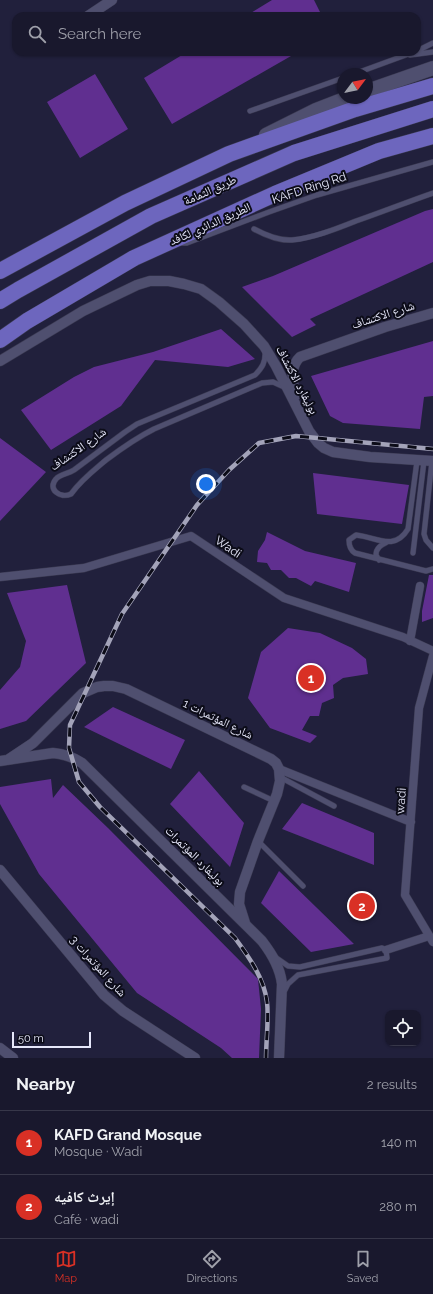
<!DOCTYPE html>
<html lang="en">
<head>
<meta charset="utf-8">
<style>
  body { margin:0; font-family:Raleway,"Noto Naskh Arabic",sans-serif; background:#222135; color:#f1f3f6 }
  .controls { position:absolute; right:12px; bottom:12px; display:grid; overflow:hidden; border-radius:8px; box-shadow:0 1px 3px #0004 }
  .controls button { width:36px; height:36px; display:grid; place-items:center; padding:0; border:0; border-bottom:1px solid #373749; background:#19182d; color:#f1f3f6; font:20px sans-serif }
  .compass { position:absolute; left:337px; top:68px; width:36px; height:36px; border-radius:50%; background:#19182d; box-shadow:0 1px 3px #0004; rotate:58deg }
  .scale { position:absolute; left:12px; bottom:10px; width:79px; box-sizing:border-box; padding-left:4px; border:2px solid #e6e7fa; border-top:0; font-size:11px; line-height:14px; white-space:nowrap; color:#e6e7fa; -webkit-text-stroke:3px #0c0c18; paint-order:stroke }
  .you { position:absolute; left:206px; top:484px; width:14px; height:14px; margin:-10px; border:3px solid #fff; border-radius:50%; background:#1a73e8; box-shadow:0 0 0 6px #1a73e833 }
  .badge { display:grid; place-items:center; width:26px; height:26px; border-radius:50%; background:#d93025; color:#fff; font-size:13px; font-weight:700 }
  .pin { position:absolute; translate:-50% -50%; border:2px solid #fff; box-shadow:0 1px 4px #0006 }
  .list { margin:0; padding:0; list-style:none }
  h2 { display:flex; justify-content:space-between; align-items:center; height:52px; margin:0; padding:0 16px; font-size:17px }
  h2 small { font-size:13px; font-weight:400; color:#9fa0aa }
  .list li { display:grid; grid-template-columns:26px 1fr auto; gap:12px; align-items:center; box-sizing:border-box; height:64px; padding:0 16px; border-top:1px solid #373749 }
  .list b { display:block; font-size:15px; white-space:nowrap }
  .list p { margin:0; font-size:13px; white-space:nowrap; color:#9fa0aa }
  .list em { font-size:13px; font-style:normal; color:#9fa0aa }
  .icon { flex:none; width:22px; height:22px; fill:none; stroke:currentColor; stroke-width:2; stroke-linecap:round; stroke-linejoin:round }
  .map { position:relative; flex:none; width:433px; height:1058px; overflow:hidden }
  .search { position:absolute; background:#19182d; box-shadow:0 1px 3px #0004; left:12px; right:12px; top:12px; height:44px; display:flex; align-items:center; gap:10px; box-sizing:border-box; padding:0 14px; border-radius:12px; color:#9fa0aa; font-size:15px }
  .sheet { height:180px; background:#19182d }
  nav { display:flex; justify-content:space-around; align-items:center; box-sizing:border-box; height:56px; border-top:1px solid #373749; background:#19182d; font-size:11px; color:#9fa0aa }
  nav a { display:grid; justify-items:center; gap:2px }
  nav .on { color:#d93025 }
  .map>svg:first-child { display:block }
  .building { fill:#602f90 }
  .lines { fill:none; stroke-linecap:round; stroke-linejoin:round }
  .service-casing { stroke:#3b3a52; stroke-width:6 }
  .pedestrian-casing { stroke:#3b3a52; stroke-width:9 }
  .minor-casing { stroke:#3b3a52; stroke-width:11 }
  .secondary-casing { stroke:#3b3a52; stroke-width:15 }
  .primary-casing { stroke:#3b3a52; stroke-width:17 }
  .service { stroke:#4f4f6f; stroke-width:5 }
  .pedestrian { stroke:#4f4f6f; stroke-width:8 }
  .minor { stroke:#4f4f6f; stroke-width:10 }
  .secondary { stroke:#4f4f6f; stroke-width:14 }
  .primary { stroke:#6d66be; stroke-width:16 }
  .rail-casing { stroke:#a3a3b9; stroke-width:4.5 }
  .rail { stroke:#0c0c18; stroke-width:3; stroke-dasharray:9; stroke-linecap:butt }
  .labels { text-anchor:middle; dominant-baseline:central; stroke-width:4; stroke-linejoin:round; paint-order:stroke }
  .street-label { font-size:12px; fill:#e6e7fa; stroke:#0c0c18 }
</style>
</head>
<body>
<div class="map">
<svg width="433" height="1058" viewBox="0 0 433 1058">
  <rect width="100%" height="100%" fill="#21203c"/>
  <path class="building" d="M272,0H314L322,16H246Z
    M187,52H298L172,124L144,78Z
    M95,74L128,129L80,158L47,102Z
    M433,209V262L310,319L316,325L292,337L242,287L273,276L425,211Z
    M221,329L255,359L228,367L155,360L121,406L51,450L21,410L74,377L94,367L153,352Z
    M433,341V396L424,397L420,429L343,423L330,416L311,376Z
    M0,438L46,472L0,521Z
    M313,473L409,485L402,524L317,514Z
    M267,532L305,551L356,563L349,592L315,581L311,586L296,578H289L281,570H271L267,563L257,562L258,551L265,540Z
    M429,575H433V618L422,622V611Z
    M67,585L86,663L26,721L0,729V690L20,667L26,641L7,593Z
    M288,628L320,633L352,648L366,659L368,674L343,678L333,685L334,698L322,703L319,716H310L302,730L317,736L310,743L270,728L248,698L261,652Z
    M113,707L185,740L171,769L84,727Z
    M199,771L244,823L230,867L170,804Z
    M51,779L53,798L63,785L108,828L258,979L261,1009L259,1058H232L221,1048L137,993L39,874L0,804V787Z
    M302,803L374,833V865L282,829Z
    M279,871L354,944L311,952L261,903Z"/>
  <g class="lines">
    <g class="service-casing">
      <path id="service" d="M417,51L433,43
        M410,55L433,52
        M354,74L414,52
        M250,111L343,78
        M254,229C265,235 278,241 292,240C313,238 336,229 356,221C382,212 407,202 433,193
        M181,243H187L269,212L317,195L433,162
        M265,351C266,362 262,368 255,375L137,424L125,432L74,470C68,474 60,474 56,479C47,489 60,499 71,494C81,480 93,471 106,460C122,448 136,438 154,429L262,383L273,382L284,387
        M417,461L408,529C394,552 376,537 356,535L349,540C349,546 350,550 355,553L426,571L433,569
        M432,461L424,534L426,540L433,548
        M413,553L424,461
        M379,560L376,555C376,548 381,545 387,542
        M280,777L334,806
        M244,787L274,801
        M258,841L303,886
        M275,957L288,966L300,967L382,948L386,950L387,958L298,975L288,984L285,990"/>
    </g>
    <g class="pedestrian-casing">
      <path id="pedestrian" d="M0,577L84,568L191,536L284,598L403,637L433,651
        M410,641L420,586
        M433,656L419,708L405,895L433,942
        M279,769L411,822
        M386,950L429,936"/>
    </g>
    <g class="minor-casing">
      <path id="minor" d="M88,16L112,0
        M0,361L83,311L137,285L150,281H169L184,284L201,289L219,302L244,324L264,346L276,366L309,431L318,443L324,448L333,452L370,457L433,461
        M295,396C293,383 289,367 300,357L385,327L433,313
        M9,759L33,743L83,693L97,687L104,686H113L126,689L271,759L276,763L279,769L280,781L277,794L258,841L240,892L239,904L245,923
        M0,761L53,753C63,754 73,757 82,763L262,941C272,954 280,967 282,984L279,1058
        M0,870L104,995L123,1011L195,1058
        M0,1048L13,1058"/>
    </g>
    <g class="secondary-casing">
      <path id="secondary" d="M367,91L433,68
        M266,135L316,110L347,98"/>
    </g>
    <g class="primary-casing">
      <path id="primary" d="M0,271L125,203L229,154L355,109L433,86
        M0,301L18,290L151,216L294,153L433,109
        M0,340L27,321L134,258L275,194L379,151L433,136"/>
    </g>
    <use href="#service" class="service"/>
    <use href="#pedestrian" class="pedestrian"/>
    <use href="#minor" class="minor"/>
    <use href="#secondary" class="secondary"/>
    <use href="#primary" class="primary"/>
    <g class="rail-casing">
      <path id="rail" d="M266,1058C266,1041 269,1018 267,1002C264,978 249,957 235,938L100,807L79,782L69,748L70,725L122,614L197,505L229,470L259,443L296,436L433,449"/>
    </g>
    <use href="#rail" class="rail"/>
  </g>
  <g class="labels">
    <g class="street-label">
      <text transform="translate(309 188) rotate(-18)">KAFD Ring Rd</text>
      <text transform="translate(210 190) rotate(-24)">طريق الثمامة</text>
      <text transform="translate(210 224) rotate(-24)">الطريق الدائري لكافد</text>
      <text transform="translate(383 315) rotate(-18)">شارع الاكتشاف</text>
      <text transform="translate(297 380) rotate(62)">بوليفارد الاكتشاف</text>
      <text transform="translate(78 449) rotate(-35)">شارع الاكتشاف</text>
      <text transform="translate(228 547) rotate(34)">Wadi</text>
      <text transform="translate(218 719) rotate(26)">شارع المؤتمرات 1</text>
      <text transform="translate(401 801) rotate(-86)">wadi</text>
      <text transform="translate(195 856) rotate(45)">بوليفارد المؤتمرات</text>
      <text transform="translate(98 966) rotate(48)">شارع المؤتمرات 3</text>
    </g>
  </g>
</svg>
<div class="controls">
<button><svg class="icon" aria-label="locate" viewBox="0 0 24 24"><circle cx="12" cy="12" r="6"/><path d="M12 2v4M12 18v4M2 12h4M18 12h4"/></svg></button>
</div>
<svg class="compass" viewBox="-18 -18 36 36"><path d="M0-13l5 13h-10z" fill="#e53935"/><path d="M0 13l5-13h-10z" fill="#9fa0aa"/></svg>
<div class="scale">50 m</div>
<div class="you"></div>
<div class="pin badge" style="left:311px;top:678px">1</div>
<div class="pin badge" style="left:362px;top:906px">2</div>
<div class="search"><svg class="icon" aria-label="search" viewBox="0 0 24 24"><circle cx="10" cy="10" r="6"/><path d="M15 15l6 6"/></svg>Search here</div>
</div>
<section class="sheet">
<h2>Nearby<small>2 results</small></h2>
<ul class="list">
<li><span class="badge">1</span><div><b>KAFD Grand Mosque</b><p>Mosque · Wadi</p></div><em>140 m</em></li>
<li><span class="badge">2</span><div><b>إيرث كافيه</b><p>Café · wadi</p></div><em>280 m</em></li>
</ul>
</section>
<nav>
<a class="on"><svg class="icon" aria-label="map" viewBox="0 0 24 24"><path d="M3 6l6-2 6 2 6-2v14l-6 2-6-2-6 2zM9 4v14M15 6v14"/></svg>Map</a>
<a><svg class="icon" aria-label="directions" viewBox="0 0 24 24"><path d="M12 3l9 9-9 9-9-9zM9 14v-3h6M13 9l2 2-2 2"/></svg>Directions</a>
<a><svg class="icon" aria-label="saved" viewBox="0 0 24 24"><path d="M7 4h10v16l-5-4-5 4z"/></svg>Saved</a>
</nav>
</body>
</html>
